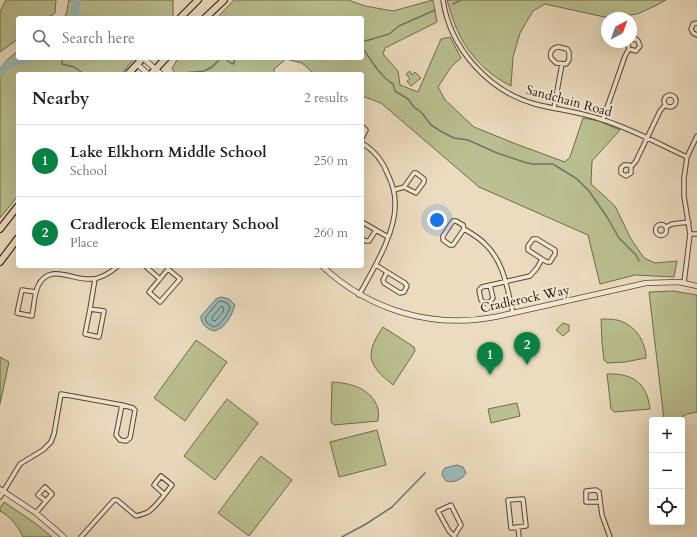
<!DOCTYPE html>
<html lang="en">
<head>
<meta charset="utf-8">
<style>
  body { margin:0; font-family:Cardo,serif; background:#f2f2f2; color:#202124 }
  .controls { position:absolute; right:12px; bottom:12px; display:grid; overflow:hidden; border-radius:4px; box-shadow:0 4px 16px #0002 }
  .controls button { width:36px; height:36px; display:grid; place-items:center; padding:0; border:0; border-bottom:1px solid #e0e0e0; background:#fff; color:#202124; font:20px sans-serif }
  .compass { position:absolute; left:601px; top:12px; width:36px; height:36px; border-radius:50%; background:#fff; box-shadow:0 4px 16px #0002; rotate:41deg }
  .you { position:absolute; left:437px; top:220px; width:14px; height:14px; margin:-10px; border:3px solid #fff; border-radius:50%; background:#1a73e8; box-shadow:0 0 0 6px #1a73e833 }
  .badge { display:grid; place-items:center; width:26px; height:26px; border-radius:50%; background:#0b8043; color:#fff; font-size:13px; font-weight:700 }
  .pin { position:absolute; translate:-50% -33px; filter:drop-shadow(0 1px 2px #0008) }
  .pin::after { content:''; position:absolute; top:21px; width:14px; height:12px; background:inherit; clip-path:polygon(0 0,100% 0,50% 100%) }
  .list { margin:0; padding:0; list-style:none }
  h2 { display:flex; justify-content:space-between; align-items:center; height:52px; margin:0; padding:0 16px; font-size:17px }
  h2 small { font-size:13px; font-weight:400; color:#757577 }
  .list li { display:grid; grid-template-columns:26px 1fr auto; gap:12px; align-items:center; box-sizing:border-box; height:72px; padding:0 16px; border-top:1px solid #e0e0e0 }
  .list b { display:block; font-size:15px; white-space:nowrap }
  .list p { margin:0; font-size:13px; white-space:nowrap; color:#757577 }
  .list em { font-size:13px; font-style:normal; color:#757577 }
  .icon { flex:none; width:22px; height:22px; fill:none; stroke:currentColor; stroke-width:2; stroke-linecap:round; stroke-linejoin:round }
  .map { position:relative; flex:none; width:697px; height:537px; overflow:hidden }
  .search { position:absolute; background:#fff; box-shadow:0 4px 16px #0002; left:16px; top:16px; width:348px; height:44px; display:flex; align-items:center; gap:10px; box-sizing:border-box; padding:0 14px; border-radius:4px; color:#757577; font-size:15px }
  .panel { position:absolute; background:#fff; box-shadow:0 4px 16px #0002; left:16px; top:72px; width:348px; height:196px; border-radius:4px }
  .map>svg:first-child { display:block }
  .green { fill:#bac090; stroke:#6f6a49 }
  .water { fill:#9abab8; stroke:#6b776f }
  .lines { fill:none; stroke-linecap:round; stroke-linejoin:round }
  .shore { stroke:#5f665d; stroke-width:1 }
  .stream { stroke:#6b776f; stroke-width:1.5 }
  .river { stroke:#9abab8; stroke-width:8 }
  .minor-casing { stroke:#564531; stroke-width:5.5 }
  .tertiary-casing { stroke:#564531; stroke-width:6 }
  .primary-casing { stroke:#241302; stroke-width:8 }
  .minor { stroke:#f3e8d5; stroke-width:3.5 }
  .tertiary { stroke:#f3e8d5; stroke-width:4.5 }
  .primary { stroke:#ecdcbf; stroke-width:6 }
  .labels { text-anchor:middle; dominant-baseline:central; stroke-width:4; stroke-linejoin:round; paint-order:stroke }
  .street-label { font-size:13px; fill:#241302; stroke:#f3e8d5 }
</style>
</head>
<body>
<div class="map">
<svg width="697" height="537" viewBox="0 0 697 537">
  <rect width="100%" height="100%" fill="#ecdcbf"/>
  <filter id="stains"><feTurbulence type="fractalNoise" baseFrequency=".005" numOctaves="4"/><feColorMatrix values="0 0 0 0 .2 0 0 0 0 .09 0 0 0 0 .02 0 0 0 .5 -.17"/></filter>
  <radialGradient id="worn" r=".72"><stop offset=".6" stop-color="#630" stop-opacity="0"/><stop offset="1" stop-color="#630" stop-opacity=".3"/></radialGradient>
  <path class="green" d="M6,0H56L55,13L47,18H18V39L0,52V12Z
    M69,0H173V17L62,18L66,15Z
    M234,0H348L365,6L393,11L433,0L437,22L385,48L383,54L398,71L400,85L418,92L441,39L450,37L461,58L451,67L438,87L445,100L474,127L516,144L565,162L570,157L583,118L599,121L620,130L592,161L591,184L615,206L631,239L644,258L655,263L677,261L674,277L635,275L600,284L588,235L479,187L381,103L362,96V74H314L302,63L286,59L274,69V74H176L172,69L178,58H362V18H217Z
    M447,0H666L655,6L637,14L609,18L545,4L533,11L520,33L513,57L511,86C492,77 475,61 464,43C456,30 451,14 447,0Z
    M18,51V58H135L121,74H18V196L0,218V68L8,59Z
    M410,71L412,75L415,72L421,78L411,86L407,81L410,79L406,74Z
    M673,291L697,295V412L687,414L677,420H664L649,292Z
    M601,319C608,319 617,319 623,322C637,328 646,343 646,358L625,362L607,363L604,360L602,342Z
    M563,323L569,325V331L563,336L556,330Z
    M383,327L414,347L415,351L393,385C368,365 364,355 383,327Z
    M196,340L227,362L185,421L154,398Z
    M0,357L9,362L0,404Z
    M607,374C633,373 647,383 650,409L614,412L611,409Z
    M332,382C350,383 372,388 378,409C379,412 378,417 378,421L334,425L331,422Z
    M227,399L258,423L215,480L184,456Z
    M517,403L520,416L491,423L488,409Z
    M377,430L386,465L339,477L330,442Z
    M261,456L292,480L249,536L218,513Z
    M4,502L35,523L52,537H23C18,526 11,517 0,511V508Z"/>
  <path class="water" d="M221,297L229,299L235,305C232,315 225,329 214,331C207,329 200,324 201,316L216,299Z
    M457,465L463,467L466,473C462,480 453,483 446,481L442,475L443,470L445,468Z"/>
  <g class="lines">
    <path class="shore" d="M221,301L227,303L230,307C227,315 222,324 214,327L207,323L205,318L218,302Z
      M222,306L224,308L223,312L215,321H213L212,318Z"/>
    <path class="stream" d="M453,4L461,0
      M362,42L389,34L399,26L435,10
      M362,47C371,60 379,75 393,84L395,91L408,99L414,107L422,113L431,125L442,132L454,138L468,140L497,153L524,162L532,164H553L577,179L589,191L607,217L619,238L636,255L639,261
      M62,58V64L74,67L84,74
      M224,58L232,64L234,63L235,58
      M182,73L204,71L212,67L221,58
      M342,537L366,524L392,507L425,473"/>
    <path class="river" d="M74,18L77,0
      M0,73L9,64L27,58"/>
    <g class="minor-casing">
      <path id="minor" d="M443,0C450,48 488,91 535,104C558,110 581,112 603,120C632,129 659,144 687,157
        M697,23L693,24L691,29L693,33L697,35
        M629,42L628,45L629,49
        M559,47L567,49L569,52V60L566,64L556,63L551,58C549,52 553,47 559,47Z
        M629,49L636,51L640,46L638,41L636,39L631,40
        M664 101a6 6 0 1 1 12 0a6 6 0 1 1-12 0Z
        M554,108L562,64
        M603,119L625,56L629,49
        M362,126L366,130L362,138
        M631,167L629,165H624L621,168V173L626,176L631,173V167L636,161L660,111L665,105
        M394,190L404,187L414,173H416L424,179V182L416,193L404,187
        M362,222L388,237
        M655.5 230a5.5 5.5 0 1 1 11 0a5.5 5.5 0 1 1-11 0Z
        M666,227L672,224L689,222
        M464,229L463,225L456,221H453L443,236V240L450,245H453L464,229C471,233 478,237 484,243C504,261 507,288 513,313
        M690,234H697
        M362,239L366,241H369L376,230
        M376,265L387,272L383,280L384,283L400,293L404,292L407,286L405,283L387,272
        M145,266L160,279
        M168,269L180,279L160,302L149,292Z
        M684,283L690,234L684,196V178L687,157L697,136
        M490,285L493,298L490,302L484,303L481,300L479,290L482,287L530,276L537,268L542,259L528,250V246L533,239H537L555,250V254L550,262H547L542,259
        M36,292L22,290L17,313L32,316C34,306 34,295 38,286C49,262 73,281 91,279C101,279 110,273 118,266
        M359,295C373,270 397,231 395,202C395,192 392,183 388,175C383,161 375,151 362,143
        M90,309L85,334L99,337L104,311L90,309L95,279
        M0,497L20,464L43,450L51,442L54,434L61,394L122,405L116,435L120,440L126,441L130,438L135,410L133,408L122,405
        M523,499L526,526L511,528L508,500Z
        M600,502H586V491L596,490L599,492L602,515L610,537
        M36,513L52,494L45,487L38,495L46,501
        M518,527L519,537
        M454,536L461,525L451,505L438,511L449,531C451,533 453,535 455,537
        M81,537L114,500H117L136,516C140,515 144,514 148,512C157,506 165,494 172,485L161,476L154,485L164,494"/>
    </g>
    <g class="tertiary-casing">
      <path id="tertiary" d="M143,58L161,74
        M137,64L148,74
        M322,266C369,310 431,329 495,317L646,283L679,282L697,286
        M0,489L36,513L64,537"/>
    </g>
    <g class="primary-casing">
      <path id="primary" d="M180,18L198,0
        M205,18L224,0
        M128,74L143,58
        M151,74L166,58
        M0,229L18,206
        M0,262L18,238"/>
    </g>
    <use href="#minor" class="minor"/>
    <use href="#tertiary" class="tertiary"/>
    <use href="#primary" class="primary"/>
  </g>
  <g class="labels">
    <g class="street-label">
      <text transform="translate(569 101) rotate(15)">Sandchain Road</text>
      <text transform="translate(525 299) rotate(-12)">Cradlerock Way</text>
    </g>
  </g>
  <rect width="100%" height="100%" filter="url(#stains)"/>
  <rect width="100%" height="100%" fill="url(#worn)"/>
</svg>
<div class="controls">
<button>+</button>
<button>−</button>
<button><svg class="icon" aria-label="locate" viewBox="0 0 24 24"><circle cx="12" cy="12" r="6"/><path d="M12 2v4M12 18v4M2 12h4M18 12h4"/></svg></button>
</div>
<svg class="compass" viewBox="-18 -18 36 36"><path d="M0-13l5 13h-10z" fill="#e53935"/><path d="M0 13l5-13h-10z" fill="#757577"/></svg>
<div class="you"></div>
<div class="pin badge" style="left:490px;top:375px">1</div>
<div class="pin badge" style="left:527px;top:365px">2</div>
<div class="search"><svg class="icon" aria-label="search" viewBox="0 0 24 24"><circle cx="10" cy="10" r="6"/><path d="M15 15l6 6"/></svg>Search here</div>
<section class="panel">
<h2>Nearby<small>2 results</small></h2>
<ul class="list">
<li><span class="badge">1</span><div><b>Lake Elkhorn Middle School</b><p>School</p></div><em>250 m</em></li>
<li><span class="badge">2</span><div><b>Cradlerock Elementary School</b><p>Place</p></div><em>260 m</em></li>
</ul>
</section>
</div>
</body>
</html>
